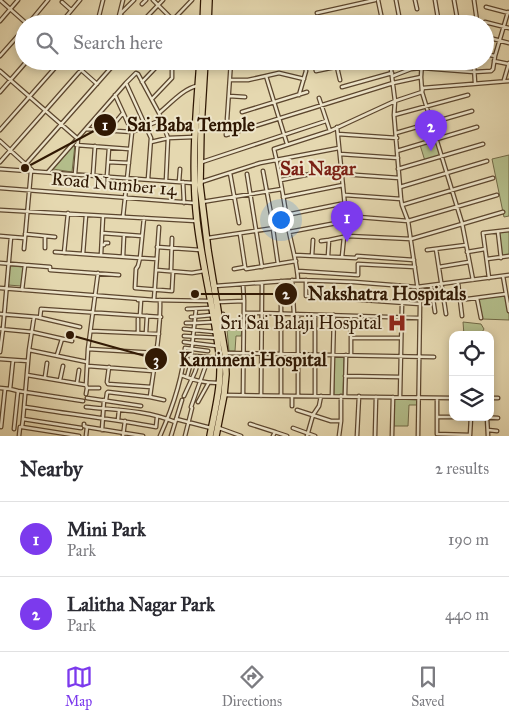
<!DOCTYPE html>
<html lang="en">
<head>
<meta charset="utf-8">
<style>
  body { margin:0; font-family:"IM FELL Great Primer",serif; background:#f2f2f3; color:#2b2b33 }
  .controls { position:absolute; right:15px; bottom:15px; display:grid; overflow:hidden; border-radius:10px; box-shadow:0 2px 8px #0003 }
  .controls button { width:45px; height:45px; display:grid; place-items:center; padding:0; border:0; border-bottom:1px solid #e1e1e2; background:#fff; color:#2b2b33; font:25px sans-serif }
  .you { position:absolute; left:280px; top:219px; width:18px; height:18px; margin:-12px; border:4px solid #fff; border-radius:50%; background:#1a73e8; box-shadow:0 0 0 8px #1a73e833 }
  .badge { display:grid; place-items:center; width:32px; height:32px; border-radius:50%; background:#7c3aed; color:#fff; font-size:16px; font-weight:700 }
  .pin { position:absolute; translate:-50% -41px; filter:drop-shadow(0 1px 2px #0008) }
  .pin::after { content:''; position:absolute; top:26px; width:18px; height:15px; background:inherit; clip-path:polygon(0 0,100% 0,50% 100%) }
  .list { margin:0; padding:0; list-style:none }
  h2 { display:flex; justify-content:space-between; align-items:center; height:65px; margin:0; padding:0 20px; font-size:21px }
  h2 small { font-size:16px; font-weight:400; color:#7c7c81 }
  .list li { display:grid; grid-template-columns:32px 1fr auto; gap:15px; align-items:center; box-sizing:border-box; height:75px; padding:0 20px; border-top:1px solid #e1e1e2 }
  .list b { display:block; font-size:19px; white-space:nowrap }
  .list p { margin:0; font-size:16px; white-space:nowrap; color:#7c7c81 }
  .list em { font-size:16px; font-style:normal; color:#7c7c81 }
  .icon { flex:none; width:28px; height:28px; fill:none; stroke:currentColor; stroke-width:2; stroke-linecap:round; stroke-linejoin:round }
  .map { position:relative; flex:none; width:509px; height:436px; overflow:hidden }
  .search { position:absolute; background:#fff; box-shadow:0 2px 8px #0003; left:15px; right:15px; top:15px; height:55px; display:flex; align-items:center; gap:12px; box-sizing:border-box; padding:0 18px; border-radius:28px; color:#7c7c81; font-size:19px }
  .sheet { height:215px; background:#fff }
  nav { display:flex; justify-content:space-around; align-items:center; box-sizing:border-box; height:70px; border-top:1px solid #e1e1e2; background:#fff; font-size:14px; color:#7c7c81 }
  nav a { display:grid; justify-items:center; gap:2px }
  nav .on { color:#7c3aed }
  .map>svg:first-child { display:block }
  .green { fill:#b4bf8c; stroke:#716a47 }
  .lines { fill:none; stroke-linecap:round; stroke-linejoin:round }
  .street-casing { stroke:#5c462e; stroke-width:5 }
  .highway-casing { stroke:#2e1602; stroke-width:8 }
  .street { stroke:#eee6cc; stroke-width:2.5 }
  .highway { stroke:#e5d8b0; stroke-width:5.5 }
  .labels { text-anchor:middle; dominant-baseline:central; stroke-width:4; stroke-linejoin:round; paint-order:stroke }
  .street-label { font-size:18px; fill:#2e1602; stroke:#eee6cc }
  .poi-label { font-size:18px; fill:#2e1602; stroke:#eee6cc; text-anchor:end }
  .neighbourhood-label { font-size:19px; font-weight:bold; fill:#7a1f14; stroke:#eee6cc }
  .leader { fill:none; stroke:#2e1602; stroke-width:2 }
  .callout-dot { fill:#2e1602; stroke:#eee6cc; stroke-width:2 }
  .mark-label { font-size:15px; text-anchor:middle; font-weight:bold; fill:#fff }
  .callout-label { font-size:19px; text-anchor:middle; font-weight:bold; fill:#2e1602; stroke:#eee6cc; stroke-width:4; stroke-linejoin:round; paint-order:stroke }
</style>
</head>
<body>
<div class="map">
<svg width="509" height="436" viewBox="0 0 509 436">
  <rect width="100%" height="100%" fill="#e5d8b0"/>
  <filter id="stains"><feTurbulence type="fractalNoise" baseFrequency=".004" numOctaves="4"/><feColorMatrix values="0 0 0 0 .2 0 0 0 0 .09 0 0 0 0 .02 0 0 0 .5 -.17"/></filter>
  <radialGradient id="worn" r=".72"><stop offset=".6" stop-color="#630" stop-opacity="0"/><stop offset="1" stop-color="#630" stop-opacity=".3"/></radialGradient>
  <path class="green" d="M437,140L442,157L425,161L420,145Z
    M75,144L72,172L53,169Z
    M509,155V216L504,217L492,159Z
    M509,230V256L501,258L498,232Z
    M10,266L24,267L21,286L8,285Z
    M506,294L509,311V320L482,319L477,298Z
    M463,322L481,324L484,329L481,334L487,335H464Z
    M227,330H242L241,336H236L235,351H229Z
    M334,356L344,357L343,395H334Z
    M394,399L417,400V405H409L408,426H394Z"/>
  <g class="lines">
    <g class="street-casing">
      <path id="street" d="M0,0L27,24
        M153,0L177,24
        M378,0L383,24
        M396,0L400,21
        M415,0L417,9
        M435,0L439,24
        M454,0L457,17
        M474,0L477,21
        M62,2L71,10
        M142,4L146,0
        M486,7L509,13
        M317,13L375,0
        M0,21L18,0
        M485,22L509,28
        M28,24L48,0
        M60,24L80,0
        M93,24L99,16L103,0
        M117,24L123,0
        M129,24L120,14L134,0
        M140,24L163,0
        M169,24L192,0
        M361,24L382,18L415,24
        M486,37L509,43
        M485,54L495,56
        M0,56L24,29
        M71,61L97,84
        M231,61L226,135L393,83L421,77
        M314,61L316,71L364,61
        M390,61L395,101L394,115L401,199L402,205L408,221L420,304L418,436
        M422,61L421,77L422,92L462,223L473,280
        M494,61L509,64
        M398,64L417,65
        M474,66L475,83
        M337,67L340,80
        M0,71L78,139L75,174
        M266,76L287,144
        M393,76L411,69L422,68L474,72L491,71L493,69L495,56L508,12
        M230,80H248L266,76L279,73L304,79
        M504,80L509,63
        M142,82L162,61
        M126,83L151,138L148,179
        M342,87L392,73
        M0,92L27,61
        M115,95L132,132L123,217
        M299,95L306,71L304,61
        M229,96L245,97
        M319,98L330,131
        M152,99L172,78V66L168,61
        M242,112L307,92
        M159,113C169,105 184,88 197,86
        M394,115L468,95
        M337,127L348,236
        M86,129L132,132L161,120
        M0,130L61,61
        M108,131L123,113
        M396,133L472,111
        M338,134L397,138
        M0,141L32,170
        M151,142L168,138L194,137
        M76,145L129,149
        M397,151L477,127
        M340,154L398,158
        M0,162L89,61
        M108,162L129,163
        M202,162L326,121
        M26,164L117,61
        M0,169L193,183
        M398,169L483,144
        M263,171L271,214
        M48,172L126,83L136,73L138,74L159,113L168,138L166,181
        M230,173L239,223
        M247,174L262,267
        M342,174L399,178
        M93,175L95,146
        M107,176L109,148
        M281,180L340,168
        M179,182L180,169
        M183,182L184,203
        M201,182L260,163L339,148
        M400,187L487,161
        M0,188L194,203
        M345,195L401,199
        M283,197L343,185
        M202,202L282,189
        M402,205L493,178
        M0,210L196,221
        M286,215L345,203
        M346,216L408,221L497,195
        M273,229L278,264
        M289,232L347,221
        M498,232L501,258
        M102,233L142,236
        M25,234L55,237
        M240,234L245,267
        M0,236L24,238
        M208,238L288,226
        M321,241L329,240
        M102,245H104L105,243H108
        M157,247L200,250
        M45,248V236
        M24,249L31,171
        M436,249L446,314
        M427,250L466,245
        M55,252L140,258L144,218
        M467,252L485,249
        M64,253L68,213
        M83,254L86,215
        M101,255L103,216
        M295,255L356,258L357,256L414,260
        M312,256L313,240
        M328,256L329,240L348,236L411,239L503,212
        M123,257L124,235
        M342,257L344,237
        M157,259L140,258L138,266L136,269L135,288L172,291L173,272
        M487,259L509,256
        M0,263L50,267V270L119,275
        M439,267L469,262
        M234,269L245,267L246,269L296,261
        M156,270L192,273L204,271
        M171,271L172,238
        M298,271L358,275V264L415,267
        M503,276L509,311
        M489,278L483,233L509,230
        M292,280L294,314
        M298,280C297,261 291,244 288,226C284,200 280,174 274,149L330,131L395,101L422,92L423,88L509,81
        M306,280V296L420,304
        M458,283L462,316
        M215,286L298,280L354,282L417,287L509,275
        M431,286L435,312
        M0,288L154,300L209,301
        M22,290L25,265
        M477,298L481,318
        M138,300H141L140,316
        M154,300L159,227
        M160,300C161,333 154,365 150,397L164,400
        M460,300L506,294
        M218,302L244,301L243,284
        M187,309L211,308
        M244,313H261L420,318
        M0,314L37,317L80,327
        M351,316V355
        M191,317L212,315
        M40,318L41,309L161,317
        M186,323H195L214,322
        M222,327H224L225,325L223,314
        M0,329L32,332L72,341
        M184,329L215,332
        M91,331L159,334
        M138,333V319
        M146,333L147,316
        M184,336L217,338
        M351,338H401
        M184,342L217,346
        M88,349L156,353
        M29,350L87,362
        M0,352L3,329L11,237
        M225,353L434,357
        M57,355L62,339
        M184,355L218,358
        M0,359L28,361
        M88,366L153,371
        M109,367L107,382L108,384L151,387
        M27,375L86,385L87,388H99
        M181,375C194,380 203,383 218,383
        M345,376L400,377
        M45,377L47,363
        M187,377L190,366L196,309
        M60,380L63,366
        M77,383L79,370
        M86,385L88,349L98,273
        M0,388L10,389L18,391L83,401
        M10,389L13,360
        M86,394L87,388
        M224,395L453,398
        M243,395L244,301
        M184,396L195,372L200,357
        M261,396L262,283
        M281,396V281
        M292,396V406
        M298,396V314
        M315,396V315
        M332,396L334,315
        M345,396L346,355
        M400,397L402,303
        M87,398L141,406
        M437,398V434L470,435
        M490,398H498
        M106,400L107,393L108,392L150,397
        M198,402L208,384
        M25,407C68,414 112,419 156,427L157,417
        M86,407C115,410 147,410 175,422
        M297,410L331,421H341
        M437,417H453
        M478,417L498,418
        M487,418L488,436
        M23,419L81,428
        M176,419L211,428
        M118,420L119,410
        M84,424V426L87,427
        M250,424L275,432
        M1,427L5,389
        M22,427L79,436
        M219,428L241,436
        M293,428L315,436
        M14,429L18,391
        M102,430L104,400
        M488,430L497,431
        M470,435L471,417
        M19,436L20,427H22L23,419L29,350L34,317
        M86,436L87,427L143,436
        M123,436L125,421
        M160,436C172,409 183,379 185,348L208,351
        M171,436L182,400
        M185,436L192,408L191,407L206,365
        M273,436L275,432L287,436
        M307,436L313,415L319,406L321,396
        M339,436L341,421V396
        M357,436L359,396
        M375,436L376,397
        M392,436L393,397"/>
    </g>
    <g class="highway-casing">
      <path id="highway" d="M203,24L204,0
        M208,24L209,0
        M200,61C196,114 191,168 197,221C202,265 214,309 219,353C223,381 215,409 210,436
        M205,61L201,128L200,185L208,250L225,353L226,374L224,395L216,436"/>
    </g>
    <use href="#street" class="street"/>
    <use href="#highway" class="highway"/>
  </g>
  <defs>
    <g id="hospital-bare" transform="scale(1.5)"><path d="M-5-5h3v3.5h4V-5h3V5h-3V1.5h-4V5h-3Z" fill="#8f2418" stroke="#eee6cc" stroke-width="2.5" paint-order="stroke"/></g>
  </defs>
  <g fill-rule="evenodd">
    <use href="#hospital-bare" x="397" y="323"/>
  </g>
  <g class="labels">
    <g class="street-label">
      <text transform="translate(114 184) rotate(5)">Road Number 14</text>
    </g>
    <g class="poi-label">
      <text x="382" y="323">Sri Sai Balaji Hospital</text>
    </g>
    <g class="neighbourhood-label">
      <text x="318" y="168">Sai Nagar</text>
    </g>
  </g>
  <path class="leader" d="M25 168L105 125M195 294L286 294M70 335L156 359"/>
  <g class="callout-dot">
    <circle cx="25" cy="168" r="5"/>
    <circle cx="195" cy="294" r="5"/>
    <circle cx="70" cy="335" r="5"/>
    <circle cx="105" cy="125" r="12"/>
    <circle cx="286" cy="294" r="12"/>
    <circle cx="156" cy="359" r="12"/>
  </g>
  <g class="mark-label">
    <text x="105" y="130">1</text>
    <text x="286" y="299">2</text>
    <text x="156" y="365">3</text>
  </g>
  <g class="callout-label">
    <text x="191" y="131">Sai Baba Temple</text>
    <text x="387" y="300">Nakshatra Hospitals</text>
    <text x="253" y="366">Kamineni Hospital</text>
  </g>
  <rect width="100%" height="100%" filter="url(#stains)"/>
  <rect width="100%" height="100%" fill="url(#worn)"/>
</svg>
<div class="controls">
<button><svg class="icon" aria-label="locate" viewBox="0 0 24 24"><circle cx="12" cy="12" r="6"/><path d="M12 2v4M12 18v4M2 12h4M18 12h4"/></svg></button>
<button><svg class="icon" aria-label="layers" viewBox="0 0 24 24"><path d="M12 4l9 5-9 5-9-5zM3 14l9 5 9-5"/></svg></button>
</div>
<div class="you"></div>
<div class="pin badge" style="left:347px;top:242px">1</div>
<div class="pin badge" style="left:431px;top:151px">2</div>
<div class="search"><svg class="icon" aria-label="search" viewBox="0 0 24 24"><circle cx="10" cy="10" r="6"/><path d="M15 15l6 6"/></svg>Search here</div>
</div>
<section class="sheet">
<h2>Nearby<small>2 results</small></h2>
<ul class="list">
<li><span class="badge">1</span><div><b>Mini Park</b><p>Park</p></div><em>190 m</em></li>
<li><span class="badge">2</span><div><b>Lalitha Nagar Park</b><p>Park</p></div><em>440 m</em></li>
</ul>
</section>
<nav>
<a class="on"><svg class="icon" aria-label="map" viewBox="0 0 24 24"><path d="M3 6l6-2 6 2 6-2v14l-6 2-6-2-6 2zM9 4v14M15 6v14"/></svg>Map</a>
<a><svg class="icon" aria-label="directions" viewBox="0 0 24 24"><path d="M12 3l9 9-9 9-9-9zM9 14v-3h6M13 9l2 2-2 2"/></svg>Directions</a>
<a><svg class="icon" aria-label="saved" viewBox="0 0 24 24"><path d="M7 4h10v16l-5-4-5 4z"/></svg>Saved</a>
</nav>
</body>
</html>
